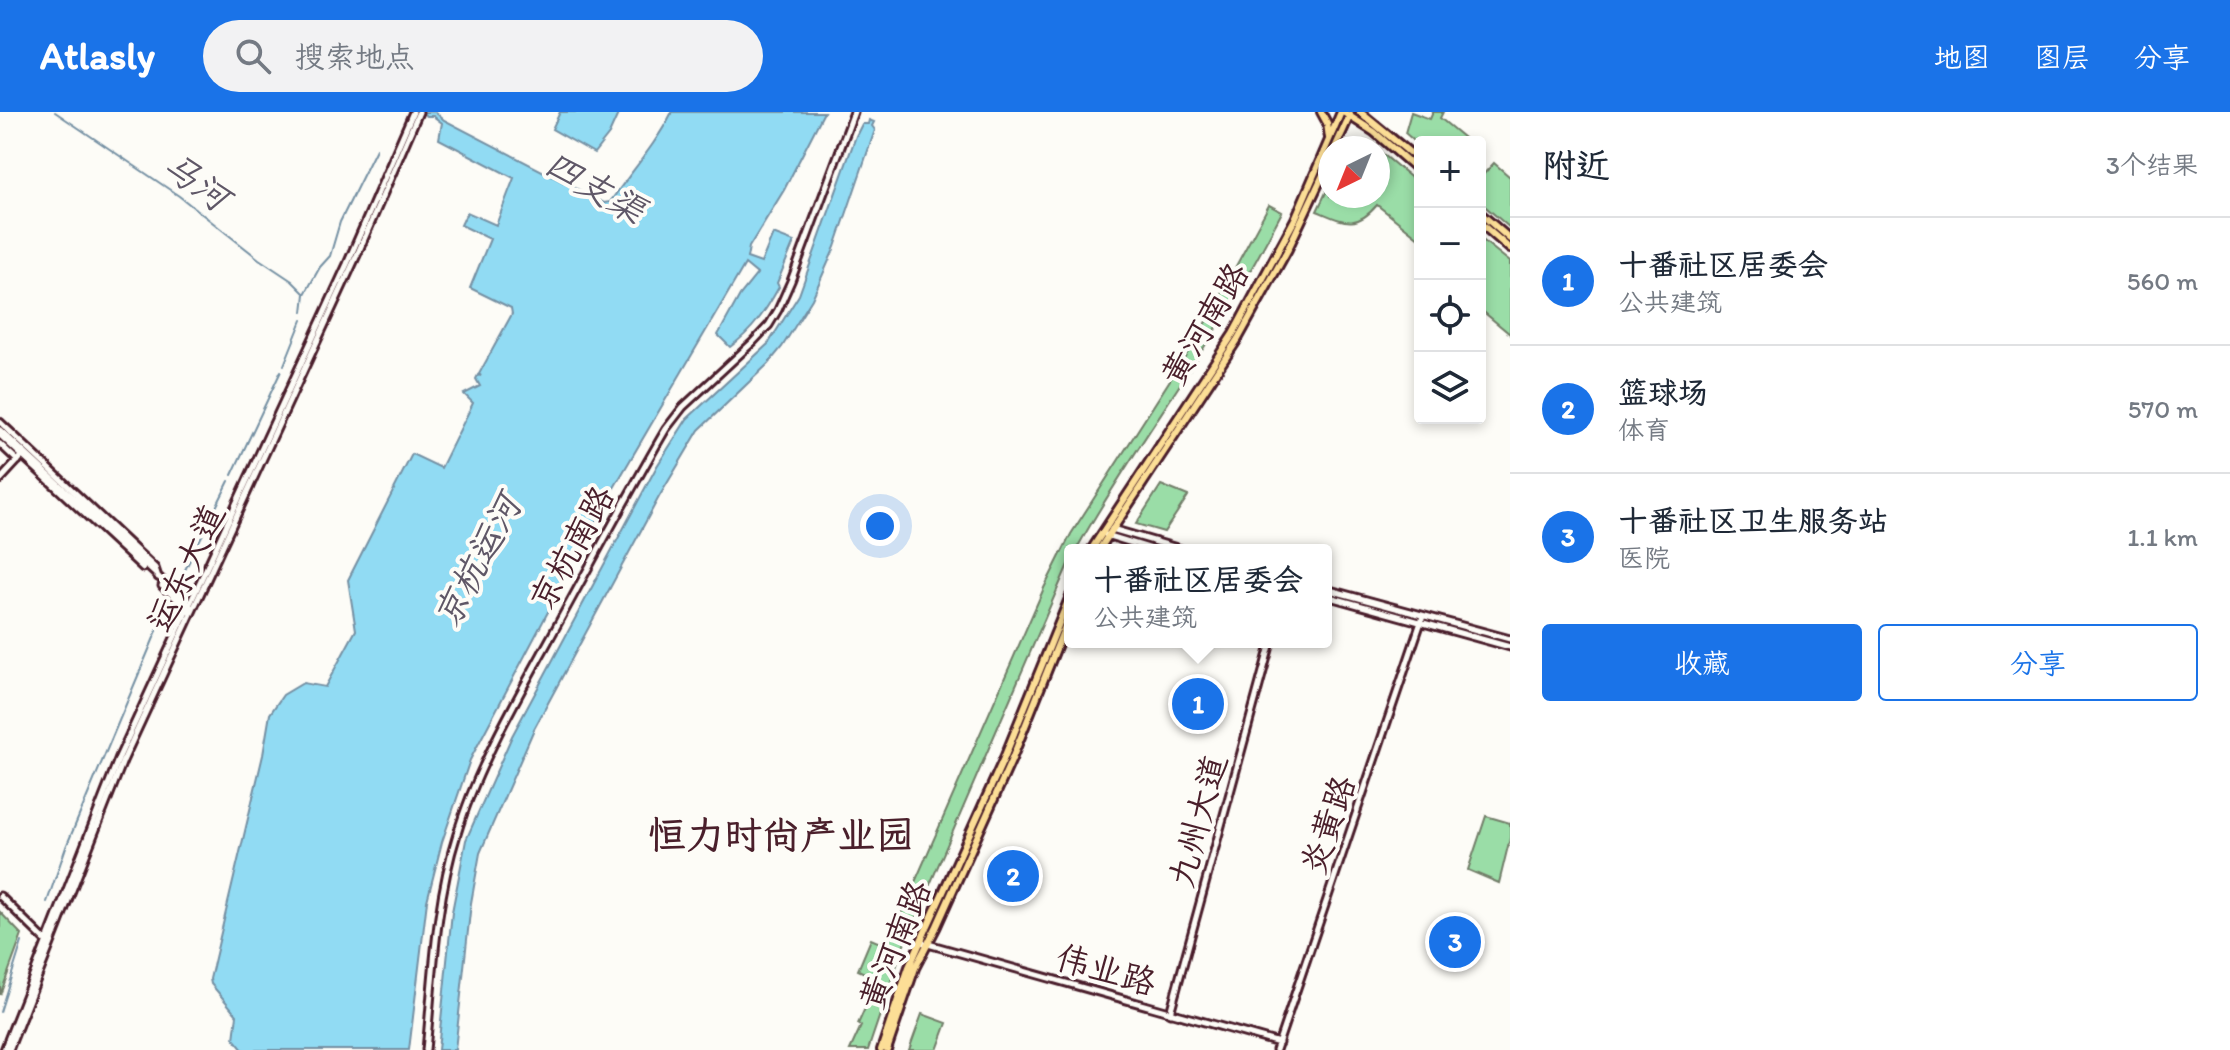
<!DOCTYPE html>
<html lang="zh">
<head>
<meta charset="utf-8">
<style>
  body { margin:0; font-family:Itim,"LXGW WenKai TC",sans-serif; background:#f2f2f3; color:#1f2937 }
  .controls { position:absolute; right:24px; top:24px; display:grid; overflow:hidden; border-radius:8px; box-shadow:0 4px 12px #0003 }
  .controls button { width:72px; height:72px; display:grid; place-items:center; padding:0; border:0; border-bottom:2px solid #e0e1e3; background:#fff; color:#1f2937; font:40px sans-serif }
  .compass { position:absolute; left:1318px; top:24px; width:72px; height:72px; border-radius:50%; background:#fff; box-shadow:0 4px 12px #0003; rotate:223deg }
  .you { position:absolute; left:880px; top:414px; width:28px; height:28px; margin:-20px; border:6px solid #fff; border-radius:50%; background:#1a73e8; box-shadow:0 0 0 12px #1a73e833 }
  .badge { display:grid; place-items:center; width:52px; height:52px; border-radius:50%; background:#1a73e8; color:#fff; font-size:26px; font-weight:700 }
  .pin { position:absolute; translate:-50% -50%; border:4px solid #fff; box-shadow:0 2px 8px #0006 }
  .popup { position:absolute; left:1064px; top:432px; width:268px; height:104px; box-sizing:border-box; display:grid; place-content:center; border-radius:8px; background:#fff; filter:drop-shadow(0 2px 6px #0005); font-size:26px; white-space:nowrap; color:#747a83 }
  .popup b { font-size:30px; color:#1f2937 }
  .popup::after { content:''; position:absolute; left:50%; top:100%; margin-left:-16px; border:16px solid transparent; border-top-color:#fff }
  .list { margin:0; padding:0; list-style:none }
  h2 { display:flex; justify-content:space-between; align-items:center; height:104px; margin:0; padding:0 32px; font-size:34px }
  h2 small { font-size:26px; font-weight:400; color:#747a83 }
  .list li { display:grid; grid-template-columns:52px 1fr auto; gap:24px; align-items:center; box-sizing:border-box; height:128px; padding:0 32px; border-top:2px solid #e0e1e3 }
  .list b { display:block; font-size:30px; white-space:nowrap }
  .list p { margin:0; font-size:26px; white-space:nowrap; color:#747a83 }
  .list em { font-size:26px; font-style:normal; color:#747a83 }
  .actions { display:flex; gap:16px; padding:24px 32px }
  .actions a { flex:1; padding:18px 0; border:2px solid #1a73e8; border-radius:8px; text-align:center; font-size:28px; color:#1a73e8 }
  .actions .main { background:#1a73e8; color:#fff }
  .icon { flex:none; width:44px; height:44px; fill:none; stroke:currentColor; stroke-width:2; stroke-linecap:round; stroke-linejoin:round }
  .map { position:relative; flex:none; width:1510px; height:938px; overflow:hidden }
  header { display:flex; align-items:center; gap:48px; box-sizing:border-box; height:112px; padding:0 40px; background:#1a73e8; color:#fff }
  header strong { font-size:38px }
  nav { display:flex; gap:44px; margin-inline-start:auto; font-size:28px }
  .search { width:560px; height:72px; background:#f2f2f3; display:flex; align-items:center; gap:20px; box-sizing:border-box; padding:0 28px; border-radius:44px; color:#747a83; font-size:30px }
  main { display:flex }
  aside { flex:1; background:#fff }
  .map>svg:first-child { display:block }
  .green { fill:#9adda7; stroke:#727e69; stroke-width:2 }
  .water { fill:#91dbf3; stroke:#7590a3; stroke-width:2 }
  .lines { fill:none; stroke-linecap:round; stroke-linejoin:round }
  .stream { stroke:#7590a3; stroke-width:2 }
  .secondary-casing { stroke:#4a1f2b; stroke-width:11 }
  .primary-casing { stroke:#4a1f2b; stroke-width:12 }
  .secondary { stroke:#fdfcf7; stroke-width:5 }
  .primary { stroke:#fcde96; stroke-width:6 }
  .labels { text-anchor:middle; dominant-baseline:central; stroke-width:8; stroke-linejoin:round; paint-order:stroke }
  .street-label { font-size:34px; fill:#4a1f2b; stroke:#fdfcf7 }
  .water-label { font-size:36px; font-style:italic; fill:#5f5767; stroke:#fdfcf7 }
  .quarter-label { font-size:38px; font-weight:bold; fill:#4a1f2b; stroke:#fdfcf7 }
</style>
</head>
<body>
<header>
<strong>Atlasly</strong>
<div class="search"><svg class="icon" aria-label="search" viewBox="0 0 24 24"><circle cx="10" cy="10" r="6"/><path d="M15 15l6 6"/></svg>搜索地点</div>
<nav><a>地图</a><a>图层</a><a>分享</a></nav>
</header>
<main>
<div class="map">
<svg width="1510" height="938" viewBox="0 0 1510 938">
  <rect width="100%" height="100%" fill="#fdfcf7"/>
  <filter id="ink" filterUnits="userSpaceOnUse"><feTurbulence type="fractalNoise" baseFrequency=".0125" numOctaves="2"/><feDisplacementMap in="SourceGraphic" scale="16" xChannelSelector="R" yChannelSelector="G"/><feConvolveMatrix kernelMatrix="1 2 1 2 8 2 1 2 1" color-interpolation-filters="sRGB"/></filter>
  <g filter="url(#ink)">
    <path class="green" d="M1411,0L1430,7L1433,0H1443L1440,6L1469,30H1420V34L1405,21Z
      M1378,38L1420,73V127L1377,93C1356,118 1344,110 1317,99L1330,72V84H1378Z
      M1494,51L1510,65V116L1480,90V66Z
      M1269,93L1282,100C1259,144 1235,188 1208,229C1164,299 1116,366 1076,438H1070V448L903,835L868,938H850L861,914L858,912L878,867L858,858L871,827L887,834L1044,476L1071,422L1197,226Z
      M1480,126L1510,150V222L1480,197Z
      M1161,373L1188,384L1164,420L1136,412Z
      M1486,704L1510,711V726L1499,771L1468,758Z
      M0,800L22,823L0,883Z
      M922,902L947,911L937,938H909Z"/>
    <path class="water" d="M420,0H435L444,8L604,91L610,90C631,60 656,32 672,0H824L784,78L749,135L747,146L761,151L773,122L794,130L777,171L779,175C765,200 753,218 730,235L718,223L740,183L757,162L745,152L608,386L470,648L442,730L427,789L409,938H243L234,927L237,903L211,872L210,867L263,643L270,602L283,583L303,571L325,575L356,518L348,468L412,342L441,356L473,291L464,282L480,274L476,267L478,263L481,264L479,262L512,202L511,196L470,176L490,127L461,113L467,100L496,113L514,66L439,27L442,11L433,4H427Z
      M560,0H619L609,22L594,41L552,17Z
      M869,8L874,10L872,14L875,18L835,135L812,187L782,235L768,252L699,318L659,385L534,617L480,741L471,791L455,938H438L452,800L466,728L512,624L657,354L687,307L768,232L799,183L856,24L862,12H868Z"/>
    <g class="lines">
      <path class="stream" d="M55,0L179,84L259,147L292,169L305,182
        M303,200L305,182L320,155L330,144L340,110L376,37
        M284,253L302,208
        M232,363L281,259
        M180,468L229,369
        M47,790L66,735L169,490
        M0,900L22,830"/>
      <g class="secondary-casing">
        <path id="secondary" d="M0,310L155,456L158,465
          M0,318L190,494
          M0,323L143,456
          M0,332L18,349
          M0,368L24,342
          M1112,417L1184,438
          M1106,423L1155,438
          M162,474L190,499
          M1326,477L1510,527
          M1326,484L1510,535
          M0,784L46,829
          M921,830L1279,931
          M1170,901L1271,530
          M4,938L119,645L347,152L413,0
          M9,938L123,649L358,141L419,0
          M426,938C433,867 435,791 457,722C476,658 516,588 548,530C587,459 625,387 666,317L683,295L753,230L769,213L778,198L791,169L854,0
          M1276,938L1423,504"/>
      </g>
      <g class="primary-casing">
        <path id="primary" d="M1321,0L1327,11L1329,26
          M1343,0L1374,20L1420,60
          M1360,0L1420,49
          M1335,36L1350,3
          M1480,101L1510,127
          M1480,111L1510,137
          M1091,438L1233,222L1295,107L1341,0
          M1099,438L1238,227L1288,137L1330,48
          M881,938L909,855L1004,646L1070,484
          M887,938L915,856L936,816L1012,647L1070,502"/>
      </g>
      <use href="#secondary" class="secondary"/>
      <use href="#primary" class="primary"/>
    </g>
  </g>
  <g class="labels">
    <g class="street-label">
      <text transform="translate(1205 212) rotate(-59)">黄河南路</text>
      <text transform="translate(572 436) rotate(-61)">京杭南路</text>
      <text transform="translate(186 456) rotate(-65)">运东大道</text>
      <text transform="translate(1198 709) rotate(-75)">九州大道</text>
      <text transform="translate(1328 713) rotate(-71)">炎黄路</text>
      <text transform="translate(895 833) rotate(-68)">黄河南路</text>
      <text transform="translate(1106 858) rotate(16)">伟业路</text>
    </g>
    <g class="water-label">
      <text transform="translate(196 69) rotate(36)">马河</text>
      <text transform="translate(595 75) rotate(30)">四支渠</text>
      <text transform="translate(477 449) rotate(-62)">京杭运河</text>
    </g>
    <g class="quarter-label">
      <text x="781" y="723">恒力时尚产业园</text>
    </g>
  </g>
</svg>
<div class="controls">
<button>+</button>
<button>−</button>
<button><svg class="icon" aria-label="locate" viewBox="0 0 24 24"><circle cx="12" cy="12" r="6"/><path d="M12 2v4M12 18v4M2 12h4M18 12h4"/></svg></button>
<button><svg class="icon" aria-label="layers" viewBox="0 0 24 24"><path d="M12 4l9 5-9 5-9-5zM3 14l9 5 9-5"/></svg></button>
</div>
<svg class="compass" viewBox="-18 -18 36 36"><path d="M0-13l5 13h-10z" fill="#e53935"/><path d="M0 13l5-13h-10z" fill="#747a83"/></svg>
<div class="you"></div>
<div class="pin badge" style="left:1198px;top:592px">1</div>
<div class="popup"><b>十番社区居委会</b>公共建筑</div>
<div class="pin badge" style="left:1013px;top:764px">2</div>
<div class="pin badge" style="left:1455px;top:830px">3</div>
</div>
<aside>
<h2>附近<small>3个结果</small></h2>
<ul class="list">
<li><span class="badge">1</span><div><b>十番社区居委会</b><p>公共建筑</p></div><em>560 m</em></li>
<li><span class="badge">2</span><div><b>篮球场</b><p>体育</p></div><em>570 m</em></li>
<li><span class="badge">3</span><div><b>十番社区卫生服务站</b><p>医院</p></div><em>1.1 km</em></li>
</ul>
<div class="actions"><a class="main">收藏</a><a>分享</a></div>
</aside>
</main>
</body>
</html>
